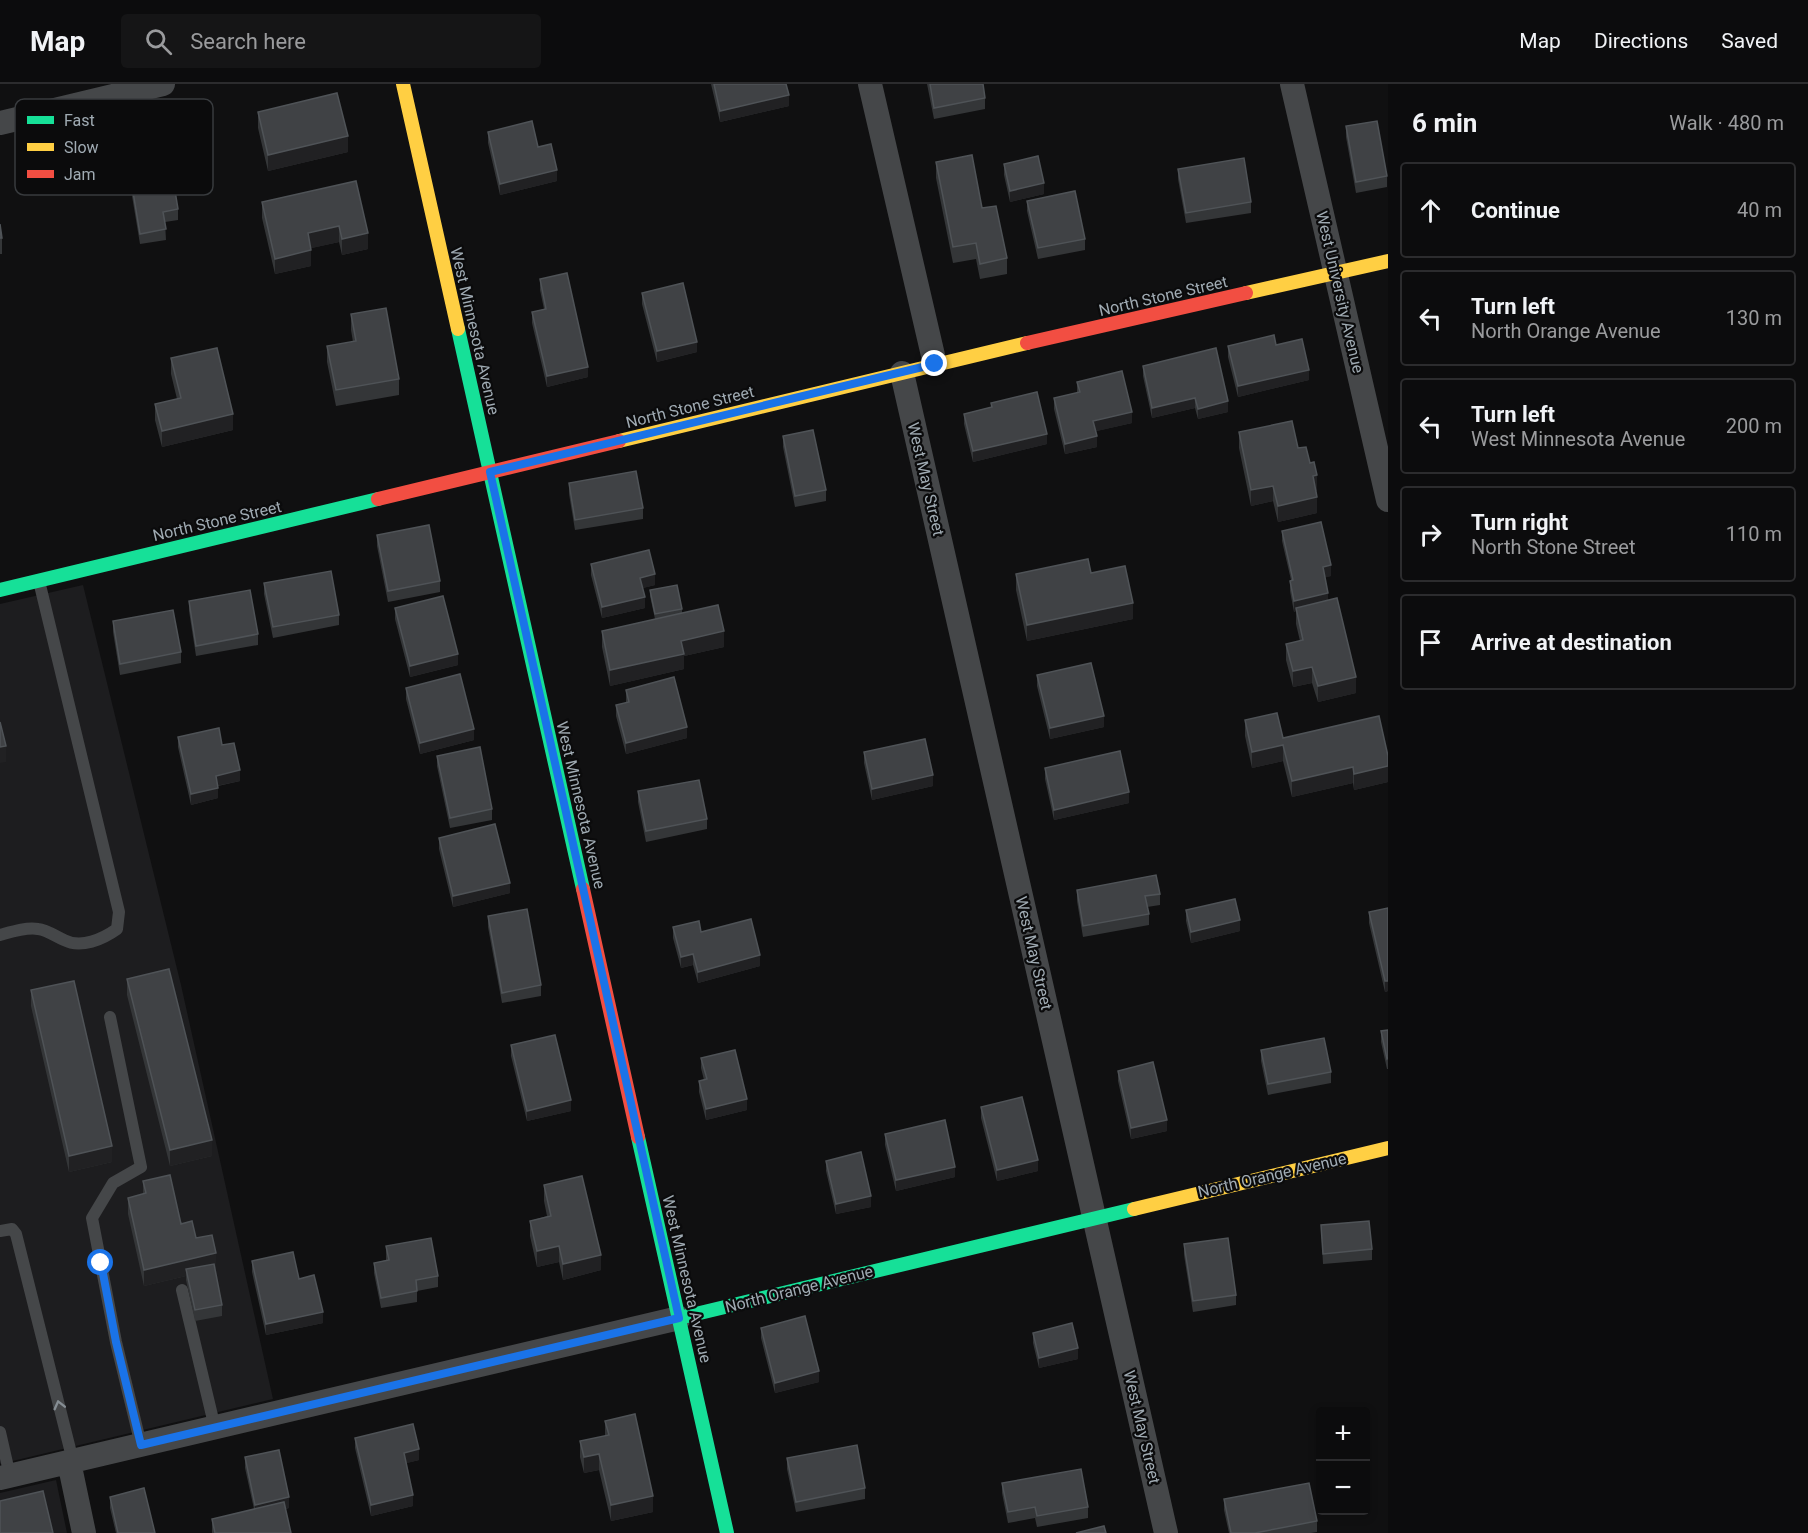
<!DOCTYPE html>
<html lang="en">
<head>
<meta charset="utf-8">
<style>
  body { margin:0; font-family:Roboto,sans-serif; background:#151516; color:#f1f3f6 }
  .controls { position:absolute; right:18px; bottom:18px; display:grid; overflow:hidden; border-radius:6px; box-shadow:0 3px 9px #0003 }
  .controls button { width:54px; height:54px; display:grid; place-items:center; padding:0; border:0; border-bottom:2px solid #2c2c2e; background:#0c0c0d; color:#f1f3f6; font:30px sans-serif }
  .stop { position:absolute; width:18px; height:18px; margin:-14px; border:4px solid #1a73e8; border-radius:50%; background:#fff }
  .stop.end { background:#1a73e8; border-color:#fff; box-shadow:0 2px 6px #0008 }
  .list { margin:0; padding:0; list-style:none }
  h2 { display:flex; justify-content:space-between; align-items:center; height:78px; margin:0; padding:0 24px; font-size:26px }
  h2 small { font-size:20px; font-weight:400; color:#9a9b9d }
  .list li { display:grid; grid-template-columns:39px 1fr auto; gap:18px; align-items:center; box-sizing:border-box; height:96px; margin:0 12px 12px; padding:0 12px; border:2px solid #2c2c2e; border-radius:6px }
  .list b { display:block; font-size:22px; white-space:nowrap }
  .list p { margin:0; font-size:20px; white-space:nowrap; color:#9a9b9d }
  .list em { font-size:20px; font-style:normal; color:#9a9b9d }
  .icon { flex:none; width:33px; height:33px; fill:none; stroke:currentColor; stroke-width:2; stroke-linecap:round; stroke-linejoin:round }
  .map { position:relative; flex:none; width:1388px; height:1449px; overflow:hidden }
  header { display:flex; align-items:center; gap:36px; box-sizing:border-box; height:84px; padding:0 30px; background:#0c0c0d; border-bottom:2px solid #2c2c2e }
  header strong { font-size:28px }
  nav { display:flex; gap:33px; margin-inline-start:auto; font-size:21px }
  .search { width:420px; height:54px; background:#151516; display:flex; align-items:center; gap:15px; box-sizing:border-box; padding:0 21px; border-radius:6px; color:#9a9b9d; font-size:22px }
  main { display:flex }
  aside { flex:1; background:#0c0c0d }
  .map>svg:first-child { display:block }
  .built { fill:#1d1d1f }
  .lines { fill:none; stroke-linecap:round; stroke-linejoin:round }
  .lane { stroke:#454749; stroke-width:12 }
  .street { stroke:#454749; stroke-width:24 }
  .fast { stroke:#16e098; stroke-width:14 }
  .slow { stroke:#ffcf43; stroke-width:14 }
  .jam { stroke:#f24e42; stroke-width:14 }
  .wall { fill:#343638 }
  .shaded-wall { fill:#212123 }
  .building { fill:#404245; stroke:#4f5357; stroke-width:1.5 }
  .oneway { stroke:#858d93 }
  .route { stroke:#1a73e8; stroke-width:8 }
  .labels { text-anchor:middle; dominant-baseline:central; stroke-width:4.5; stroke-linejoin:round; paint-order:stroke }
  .street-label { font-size:16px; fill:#a0abb3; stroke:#0b0b0c }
  .key { fill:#0b0b0c; stroke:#383b3e; stroke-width:1.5 }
  .key-label { font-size:16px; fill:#a0abb3 }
</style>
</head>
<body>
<header>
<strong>Map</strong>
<div class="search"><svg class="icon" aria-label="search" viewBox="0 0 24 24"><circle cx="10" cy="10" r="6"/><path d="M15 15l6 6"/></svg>Search here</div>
<nav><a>Map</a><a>Directions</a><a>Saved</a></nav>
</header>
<main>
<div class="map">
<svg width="1388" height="1449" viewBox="0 0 1388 1449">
  <rect width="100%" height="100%" fill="#101011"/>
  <path class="built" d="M83,501L181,901L273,1315L0,1380V520Z
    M56,1396L67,1449H0V1409Z"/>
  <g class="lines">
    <path class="lane" d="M0,851C11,848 26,843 38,845C47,846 55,852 64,856C81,865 103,855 117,845L119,828L39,497
      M110,933L141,1083L113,1099L92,1134L116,1258L141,1361
      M0,1147L12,1145L16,1150L73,1377
      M182,1206L215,1344
      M0,1348L10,1392"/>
    <path class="street" d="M870,0L935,280
      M1292,0L1388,416
      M0,39L163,0
      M902,289L1166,1449
      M69,1378L84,1449
      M0,1394L679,1234"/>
    <path class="fast" d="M458,245L583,805
      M0,506L378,415
      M638,1053L727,1449
      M679,1234L1134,1125"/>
    <path class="slow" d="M403,0L458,245
      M1246,209L1388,177
      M619,357L1027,259
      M1134,1125L1388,1064"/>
    <path class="jam" d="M1027,259L1246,209
      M378,415L619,357
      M583,805L638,1053"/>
  </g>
  <path class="wall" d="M711,0H786L789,22L720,38Z
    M927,0H983L985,14V25L934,35Z
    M258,28L348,68L268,87L258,44Z
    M1346,42L1387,92V103L1356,109L1346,53Z
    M488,48L538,63L557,97L500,111L488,59Z
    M125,59L178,125V136L165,138L166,156L140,160L125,70Z
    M936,78L982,124L1007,174V190L980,195L976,175L953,179L936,94Z
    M1004,80L1044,110L1010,118L1004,91Z
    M1178,85L1251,118V129L1186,139L1178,95Z
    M356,97L368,165L342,171L339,158L311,164V182L275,190L262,134V118Z
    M1027,117L1085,155V166L1038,175L1027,127Z
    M0,140L2,154V170H0Z
    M540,195L588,293L547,303L532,239V228L544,225L540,206Z
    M642,209L697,268L657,278L642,220Z
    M351,230L399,295V311L336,322L327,278V262L353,258L351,246Z
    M1276,261L1309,296L1238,313L1228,273V262Z
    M171,274L233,346L162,363L155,336V320L177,315L171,290Z
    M1143,282L1228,328L1198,335L1195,324L1152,334L1143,292Z
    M1077,298L1132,339L1096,347L1097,363L1065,370L1054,325V314L1077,309Z
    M991,319L1047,360L973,378L964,340V330L991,323Z
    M1239,348L1298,364L1317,407H1316L1317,429L1278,438L1273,417L1251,422L1239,364Z
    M783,352L826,406V417L795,423L783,363Z
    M569,399L643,424V435L575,446L569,410Z
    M1282,447L1331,492L1325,493L1328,516L1356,609L1318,618L1312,599L1293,603L1286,576V560L1300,557L1296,540V527L1294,528L1290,507V497L1291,496L1282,457Z
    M377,451L440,497V508L388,518L377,462Z
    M591,480L655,501L642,504L645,524L602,534L591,491Z
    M1091,489L1133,535L1027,557L1016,506V490Z
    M264,499L339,531V541L273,554L264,510Z
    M650,506L682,525V529L724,563L684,572V585L610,602L602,563V547L655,535L650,512Z
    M189,517L258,550V561L196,572L189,527Z
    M395,524L458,581L410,593L395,535Z
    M113,537L181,568V579L120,591L113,548Z
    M1037,591L1104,643L1050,655L1037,602Z
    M406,604L474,656L420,670L406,615Z
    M626,606L687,654L626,670L616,632V621L626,619Z
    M1245,636L1283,654L1388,672V698L1354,706L1353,699L1292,713L1283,677L1252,684L1245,652Z
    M178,653L222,661L240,697L218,702V714L191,721L178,663Z
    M864,668L933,702L872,716L864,679Z
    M437,672L492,725V736L450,744L437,682Z
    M1045,684L1129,719L1054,736L1045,695Z
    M638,707L707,735V745L646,758L638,718Z
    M439,754L510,809L453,823L439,765Z
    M1077,806L1160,810V821L1147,823L1149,830V841L1083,853L1077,817Z
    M1388,824V907L1385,908L1369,839V828Z
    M1186,826L1240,847L1191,859L1186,837Z
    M488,832L541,901V912L502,919L488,843Z
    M673,843L701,848L760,882L698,899L693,881L681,884L673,854Z
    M127,895L212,1072L170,1082L127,911Z
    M31,906L112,1078L69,1088L31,922Z
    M1388,946V985H1387L1381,958V947Z
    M511,961L571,1027L527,1037L511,972Z
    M1261,966L1331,988V999L1268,1011L1261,977Z
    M701,974L747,1026L706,1036L699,1008V997L704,996L701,984Z
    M1118,987L1167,1047L1131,1055L1118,997Z
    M981,1023L1038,1087L997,1097L981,1034Z
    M885,1050L955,1093L896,1107L885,1061Z
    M826,1077L871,1123L836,1130L826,1087Z
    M143,1097L196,1154L216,1185H215L222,1221V1232L195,1237L186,1196V1192L144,1202L128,1130V1114L143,1110Z
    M544,1101L601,1186L563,1196L559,1178L537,1183L530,1152V1137L547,1132L544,1117Z
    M1321,1141L1372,1165V1176L1323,1180Z
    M1184,1160L1236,1211V1221L1193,1228L1184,1171Z
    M386,1162L438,1192V1203L417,1207V1218L381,1224L374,1189V1179L386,1176Z
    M252,1177L323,1239L266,1251L252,1188Z
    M761,1244L819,1298L775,1309L761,1254Z
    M1033,1249L1078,1275L1039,1284L1033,1259Z
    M605,1337L653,1428L611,1437L599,1386L584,1389L580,1373V1357L605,1352Z
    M355,1354L419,1376L406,1379L413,1422L371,1432L355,1364Z
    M245,1373L289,1424L285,1425L291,1449H212V1435L254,1425L245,1384Z
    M787,1374L865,1404V1415L796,1428L787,1385Z
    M1002,1399L1088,1423V1434L1037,1443L1035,1434L1008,1439L1002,1409Z
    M110,1413L155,1449H116L110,1424Z
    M1224,1415L1317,1437V1448L1311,1449H1229L1224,1426Z"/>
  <path class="shaded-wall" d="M789,11V22L720,38V27Z
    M348,52V68L268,87V71Z
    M557,86V97L500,111V100Z
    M1044,99V110L1010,118V107Z
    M339,142V158L308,165V149Z
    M368,149V165L342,171V155Z
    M311,166V182L275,190V175Z
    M697,258V268L657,278V267Z
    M588,283V293L547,303V292Z
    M1309,286V296L1238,313V302Z
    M1195,314V324L1152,334V324Z
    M1228,317V328L1198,335V325Z
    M1132,328V339L1093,348V337Z
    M233,330V346L162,363V347Z
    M1047,350V360L973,378V367Z
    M1097,352V363L1065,370V360Z
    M1317,391V407L1313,408V392Z
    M1273,402V417L1251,422V406Z
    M1317,413V429L1278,438V422Z
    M1331,481V492L1323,494V483Z
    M655,490V501L640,505V494Z
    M1328,509V520L1296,524V527L1294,528V517Z
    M645,513V524L602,534V523Z
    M1133,519V535L1027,557V541Z
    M724,547V563L684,572V585L610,602V586L681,557Z
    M458,570V581L410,593V582Z
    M1312,583V599L1293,603V587Z
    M1356,593V609L1318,618V602Z
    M1104,632V643L1050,655V644Z
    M687,643V654L626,670V659Z
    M474,645V656L420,670V659Z
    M1283,661V677L1252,684V668Z
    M6,662V678L0,679V663Z
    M1388,682V698L1354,706V690Z
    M1353,683V699L1292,713V697Z
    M240,686V697L216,702V692Z
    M933,691V702L872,716V705Z
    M218,704V714L191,721V710Z
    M1129,708V719L1054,736V726Z
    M510,799V809L453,823V812Z
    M1240,836V847L1191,859V848Z
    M693,870V881L681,884V873Z
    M760,871V882L698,899V888Z
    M1385,897H1388V907L1385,908Z
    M747,1015V1026L706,1036V1025Z
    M571,1016V1027L527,1037V1027Z
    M1167,1036V1047L1131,1055V1044Z
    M212,1056V1072L170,1082V1066Z
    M112,1062V1078L69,1088V1072Z
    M1038,1076V1087L997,1097V1086Z
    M955,1083V1093L896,1107V1096Z
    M871,1112V1123L836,1130V1120Z
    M559,1162V1178L537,1183V1167Z
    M216,1169V1185L188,1192L186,1185V1192L144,1202V1186Z
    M601,1171V1186L563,1196V1180Z
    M323,1228V1239L266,1251V1240Z
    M1078,1264V1275L1039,1284V1274Z
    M819,1287V1298L775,1309V1299Z
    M419,1365V1376L404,1380V1369Z
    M599,1370V1386L584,1389V1373Z
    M413,1411V1422L371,1432V1421Z
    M653,1412V1428L611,1437V1421Z
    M289,1413V1424L255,1432V1421Z"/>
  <path class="building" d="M714,0H786L789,11L720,27Z
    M930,0H983L985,14L934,24Z
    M337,9L348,52L268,71L258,28Z
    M532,37L538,63L551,60L557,86L500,100L488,48Z
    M1377,37L1387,92L1356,98L1346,42Z
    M166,52L178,125L163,128L166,145L140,150L125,59Z
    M972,71L982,124L996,122L1007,174L980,180L976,159L953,163L936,78Z
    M1038,72L1044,99L1010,107L1004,80Z
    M1244,74L1251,118L1186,129L1178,85Z
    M356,97L368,149L342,155L339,142L308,149L311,166L275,175L262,118Z
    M1075,107L1085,155L1038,164L1027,117Z
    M0,140L2,154H0Z
    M567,189L588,283L547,292L532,228L546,225L540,195Z
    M683,199L697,258L657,267L642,209Z
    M386,224L399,295L336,306L327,262L356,257L351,230Z
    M1274,251L1276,261L1302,255L1309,286L1238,302L1228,262Z
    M217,264L233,330L162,347L155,320L181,314L171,274Z
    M1216,264L1228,317L1198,325L1195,314L1152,324L1143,282Z
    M1122,287L1132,328L1093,337L1097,352L1065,360L1054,314L1080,308L1077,298Z
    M1037,308L1047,350L973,367L964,330L992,323L991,319Z
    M1292,337L1298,364L1306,363L1310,379L1314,378L1317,391L1313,392L1317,413L1278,422L1273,402L1251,406L1239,348Z
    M813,346L826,406L795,412L783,352Z
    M636,387L643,424L575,436L569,399Z
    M1321,438L1331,481L1323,483L1328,509L1294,517L1290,497L1293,496L1282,447Z
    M429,441L440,497L388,507L377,451Z
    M649,466L655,490L640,494L645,513L602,523L591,480Z
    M1088,475L1091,489L1125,482L1133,519L1027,541L1016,490Z
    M331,487L339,531L273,543L264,499Z
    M677,501L682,525L655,530L650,506Z
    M250,506L258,550L196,562L189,517Z
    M443,512L458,570L410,582L395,524Z
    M1337,514L1356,593L1318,602L1312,583L1293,587L1286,560L1303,556L1296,524Z
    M718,521L724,547L681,557L684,570L610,586L602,547Z
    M173,526L181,568L120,580L113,537Z
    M1091,579L1104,632L1050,644L1037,591Z
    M460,590L474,645L420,659L406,604Z
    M674,593L687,643L626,659L616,621L629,618L626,606Z
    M1277,629L1283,654L1379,632L1388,672V682L1354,690L1353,683L1292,697L1283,661L1252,668L1245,636Z
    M0,638L6,662L0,663Z
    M219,644L222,661L234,659L240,686L216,692L218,704L191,710L178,653Z
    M925,655L933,691L872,705L864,668Z
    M480,663L492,725L450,734L437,672Z
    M1120,667L1129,708L1054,726L1045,684Z
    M699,696L707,735L646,747L638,707Z
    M495,740L510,799L453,812L439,754Z
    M1156,791L1160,810L1145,812L1149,830L1083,842L1077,806Z
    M1235,815L1240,836L1191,848L1186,826Z
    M1388,824V897H1385L1369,828Z
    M527,825L541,901L502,909L488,832Z
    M751,835L760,871L698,888L693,870L681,873L673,843L699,837L701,848Z
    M169,885L212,1056L170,1066L127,895Z
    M74,897L112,1062L69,1072L31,906Z
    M1388,946V974L1387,975L1381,947Z
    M555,951L571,1016L527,1027L511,961Z
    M1324,954L1331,988L1268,1000L1261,966Z
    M735,966L747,1015L706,1025L699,997L707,995L701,974Z
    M1153,978L1167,1036L1131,1044L1118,987Z
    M1022,1013L1038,1076L997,1086L981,1023Z
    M945,1036L955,1083L896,1096L885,1050Z
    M861,1068L871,1112L836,1120L826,1077Z
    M170,1091L181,1140L192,1137L196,1154L212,1151L216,1169L144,1186L128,1114L146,1109L143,1097Z
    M582,1092L601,1171L563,1180L559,1162L537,1167L530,1137L551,1132L544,1101Z
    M1369,1137L1372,1165L1323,1170L1321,1141Z
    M431,1154L438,1192L416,1196L417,1207L381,1214L374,1179L389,1176L386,1162Z
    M1228,1154L1236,1211L1193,1217L1184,1160Z
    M293,1168L299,1195L314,1191L323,1228L266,1240L252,1177Z
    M214,1180L222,1221L195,1226L186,1185Z
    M805,1232L819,1287L775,1299L761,1244Z
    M1072,1239L1078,1264L1039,1274L1033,1249Z
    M635,1330L653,1412L611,1421L599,1370L584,1373L580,1357L609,1351L605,1337Z
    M413,1340L419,1365L404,1369L413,1411L371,1421L355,1354Z
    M857,1361L865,1404L796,1418L787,1374Z
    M279,1366L289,1413L255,1421L245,1373Z
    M1081,1385L1088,1423L1037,1432L1035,1423L1008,1428L1002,1399Z
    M1309,1399L1317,1437L1255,1449H1231L1224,1415Z
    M144,1404L155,1449H118L110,1413Z
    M43,1407L53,1449H0V1417Z
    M284,1418L291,1449H215L212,1435Z
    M1104,1442L1106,1449H1076Z"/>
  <defs><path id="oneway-chevron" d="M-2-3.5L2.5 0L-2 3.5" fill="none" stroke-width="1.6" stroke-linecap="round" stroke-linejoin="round" transform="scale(1.5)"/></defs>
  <use class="oneway" href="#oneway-chevron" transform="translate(59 1321) rotate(-104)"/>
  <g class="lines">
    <path class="route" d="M101,1179L116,1258L141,1361L679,1234L490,388L935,280"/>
  </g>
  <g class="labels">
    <g class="street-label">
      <text transform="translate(1340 208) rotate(77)">West University Avenue</text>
      <text transform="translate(1163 212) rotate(-13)">North Stone Street</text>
      <text transform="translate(475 247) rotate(77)">West Minnesota Avenue</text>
      <text transform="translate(690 323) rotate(-14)">North Stone Street</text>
      <text transform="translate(926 395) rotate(77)">West May Street</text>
      <text transform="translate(217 437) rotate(-13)">North Stone Street</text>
      <text transform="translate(581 721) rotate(77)">West Minnesota Avenue</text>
      <text transform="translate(1034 869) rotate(77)">West May Street</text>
      <text transform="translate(1272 1091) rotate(-13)">North Orange Avenue</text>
      <text transform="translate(687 1195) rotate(77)">West Minnesota Avenue</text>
      <text transform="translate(799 1205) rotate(-14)">North Orange Avenue</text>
      <text transform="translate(1142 1343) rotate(77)">West May Street</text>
    </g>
  </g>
  <rect x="15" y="15" width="198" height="96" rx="9" class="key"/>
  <rect x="27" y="32" width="27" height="8" fill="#16e098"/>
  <rect x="27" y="59" width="27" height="8" fill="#ffcf43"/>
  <rect x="27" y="86" width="27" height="8" fill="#f24e42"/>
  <g class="key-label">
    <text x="64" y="42">Fast</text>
    <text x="64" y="69">Slow</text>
    <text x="64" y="96">Jam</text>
  </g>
</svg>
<div class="controls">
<button>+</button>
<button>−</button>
</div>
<div class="stop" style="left:101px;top:1179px"></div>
<div class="stop end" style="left:935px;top:280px"></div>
</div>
<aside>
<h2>6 min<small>Walk · 480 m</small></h2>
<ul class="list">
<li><svg class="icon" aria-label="ahead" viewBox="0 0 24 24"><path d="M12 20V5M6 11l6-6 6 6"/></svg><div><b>Continue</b></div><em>40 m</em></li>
<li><svg class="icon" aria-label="left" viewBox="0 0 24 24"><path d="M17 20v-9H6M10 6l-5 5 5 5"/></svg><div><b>Turn left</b><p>North Orange Avenue</p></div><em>130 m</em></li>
<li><svg class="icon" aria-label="left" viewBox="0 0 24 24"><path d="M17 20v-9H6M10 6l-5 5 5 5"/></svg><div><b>Turn left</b><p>West Minnesota Avenue</p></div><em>200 m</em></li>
<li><svg class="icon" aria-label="right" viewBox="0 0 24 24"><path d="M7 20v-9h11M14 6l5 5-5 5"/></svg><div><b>Turn right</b><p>North Stone Street</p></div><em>110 m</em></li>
<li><svg class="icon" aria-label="arrive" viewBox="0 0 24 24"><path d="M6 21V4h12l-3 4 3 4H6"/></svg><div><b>Arrive at destination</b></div></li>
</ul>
</aside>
</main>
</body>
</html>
